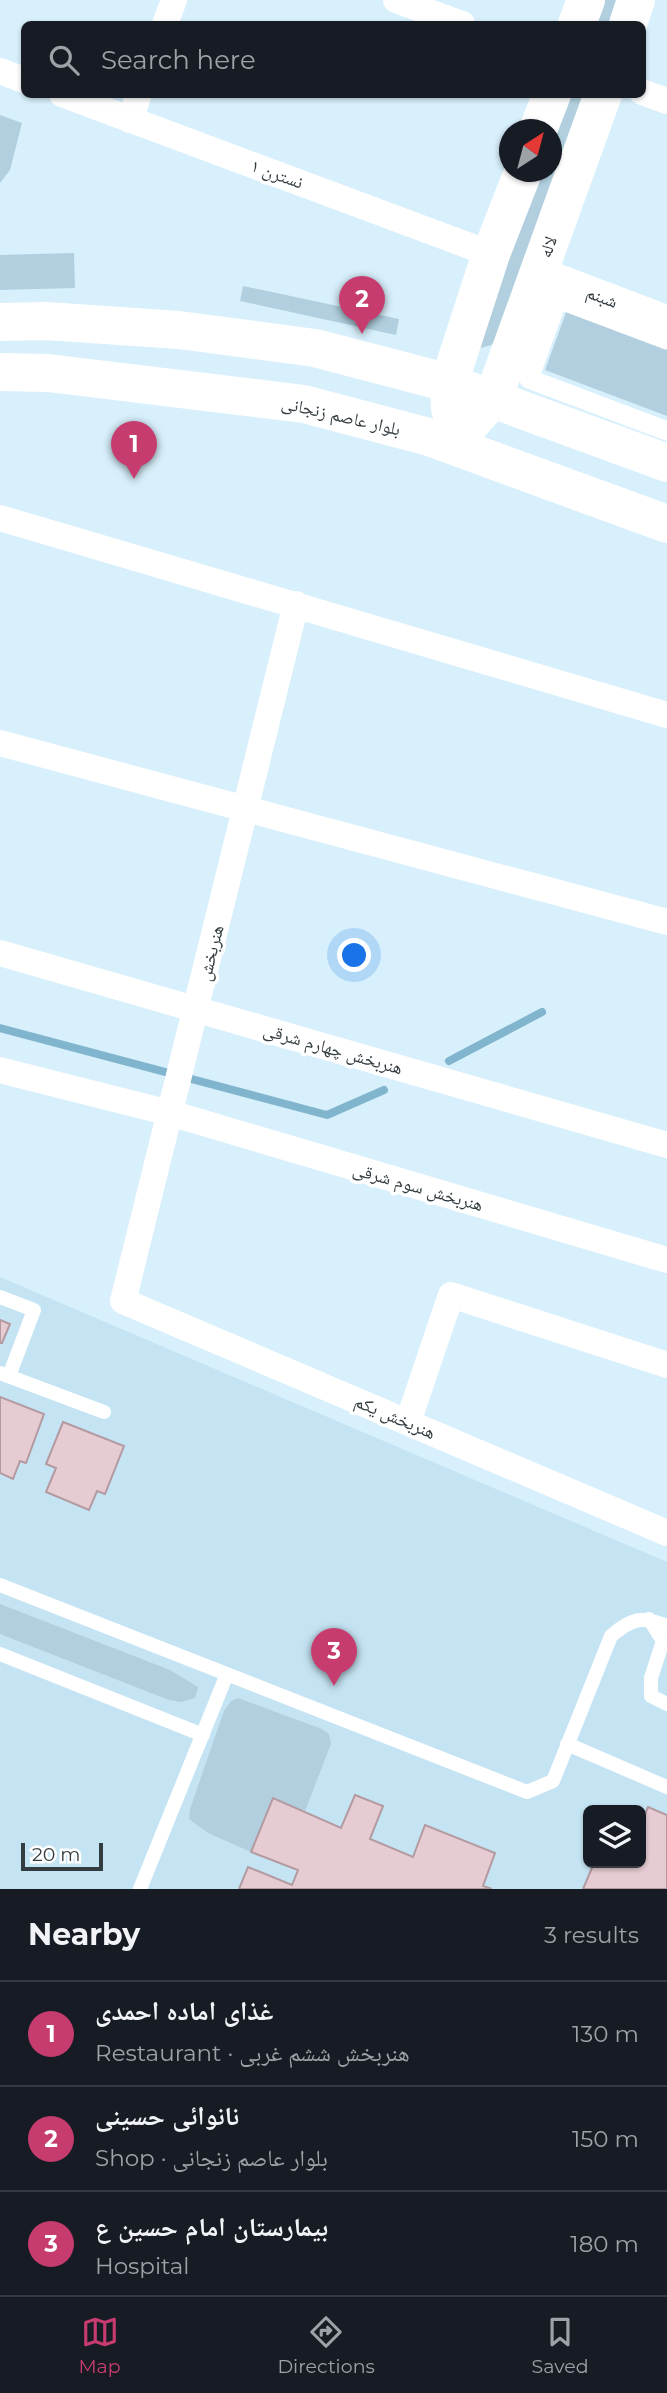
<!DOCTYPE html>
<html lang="en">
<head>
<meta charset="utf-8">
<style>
  body { margin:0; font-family:Montserrat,"Noto Naskh Arabic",sans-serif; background:#242831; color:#f1f3f6 }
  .controls { position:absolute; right:21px; bottom:21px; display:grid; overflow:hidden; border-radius:10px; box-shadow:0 2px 5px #0004 }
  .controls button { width:63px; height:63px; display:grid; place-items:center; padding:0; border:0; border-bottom:2px solid #363941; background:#171b24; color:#f1f3f6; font:35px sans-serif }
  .compass { position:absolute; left:499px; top:119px; width:63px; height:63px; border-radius:50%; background:#171b24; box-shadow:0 2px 5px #0004; rotate:36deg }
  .scale { position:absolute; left:21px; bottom:18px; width:82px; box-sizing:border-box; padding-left:7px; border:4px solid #333d41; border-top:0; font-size:19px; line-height:24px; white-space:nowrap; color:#333d41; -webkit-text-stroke:5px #fff; paint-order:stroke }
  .you { position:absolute; left:355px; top:956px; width:24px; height:24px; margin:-18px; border:5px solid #fff; border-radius:50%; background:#1a73e8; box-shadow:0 0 0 10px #1a73e833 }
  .badge { display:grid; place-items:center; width:46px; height:46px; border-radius:50%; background:#c73c6f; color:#fff; font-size:23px; font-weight:700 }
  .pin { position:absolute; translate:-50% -58px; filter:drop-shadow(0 2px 4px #0008) }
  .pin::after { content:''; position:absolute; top:37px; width:24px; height:21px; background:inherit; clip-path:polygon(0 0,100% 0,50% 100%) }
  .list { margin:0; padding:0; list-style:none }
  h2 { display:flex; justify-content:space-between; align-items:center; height:91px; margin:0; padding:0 28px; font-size:30px }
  h2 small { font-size:23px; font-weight:400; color:#9ea1a6 }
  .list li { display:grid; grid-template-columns:46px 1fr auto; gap:21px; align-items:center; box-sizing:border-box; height:105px; padding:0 28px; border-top:2px solid #363941 }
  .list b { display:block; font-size:26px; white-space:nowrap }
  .list p { margin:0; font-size:23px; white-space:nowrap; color:#9ea1a6 }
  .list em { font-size:23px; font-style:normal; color:#9ea1a6 }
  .icon { flex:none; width:38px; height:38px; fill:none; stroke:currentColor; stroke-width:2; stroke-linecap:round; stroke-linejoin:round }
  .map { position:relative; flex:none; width:667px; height:1889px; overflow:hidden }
  .search { position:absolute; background:#171b24; box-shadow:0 2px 5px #0004; left:21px; right:21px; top:21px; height:77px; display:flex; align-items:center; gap:18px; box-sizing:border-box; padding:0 24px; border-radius:10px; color:#9ea1a6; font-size:26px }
  .sheet { height:406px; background:#171b24 }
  nav { display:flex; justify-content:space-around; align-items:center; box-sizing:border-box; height:98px; border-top:2px solid #363941; background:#171b24; font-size:19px; color:#9ea1a6 }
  nav a { display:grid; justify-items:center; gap:4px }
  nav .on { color:#c73c6f }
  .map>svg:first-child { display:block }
  .built { fill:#c5e4f3; fill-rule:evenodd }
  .green { fill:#b1cfde }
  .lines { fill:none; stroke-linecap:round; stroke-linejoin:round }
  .stream { stroke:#81b5cd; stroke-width:8 }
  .building { fill:#e6ccd2; stroke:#b39aa0; stroke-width:2 }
  .service { stroke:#fff; stroke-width:14 }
  .pedestrian { stroke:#fff; stroke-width:19 }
  .minor { stroke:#fff; stroke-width:26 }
  .tertiary { stroke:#fff; stroke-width:33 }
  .secondary { stroke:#fff; stroke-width:38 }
  .labels { text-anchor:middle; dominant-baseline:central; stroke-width:7; stroke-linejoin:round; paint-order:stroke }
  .street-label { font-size:18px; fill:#333d41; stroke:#fff }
</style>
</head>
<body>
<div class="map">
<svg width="667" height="1889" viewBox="0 0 667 1889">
  <rect width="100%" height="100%" fill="#d8f0fc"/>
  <path class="built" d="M0,1277L667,1562V1889H0ZM588,1810H641V1863H588Z"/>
  <path class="green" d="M598,0H619L610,24H589Z
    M564,95H585L495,344L480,348L537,172H552V131Z
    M0,115L22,123L10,170L0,183Z
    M74,253L75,288L0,290V255Z
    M243,286L399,319L396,335L240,301Z
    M567,310L667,347V416L545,370Z
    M0,1604L170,1670L198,1687L195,1698L181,1702L169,1700L0,1634Z
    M238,1698L322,1729L329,1734L331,1744L305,1811L272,1798L251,1852L208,1833L189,1819L190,1809L224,1711L231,1701Z"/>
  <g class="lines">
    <path class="stream" d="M0,1028L327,1115L384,1090
      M449,1061L542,1012"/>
  </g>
  <path class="building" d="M0,1320L10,1324L2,1343H0Z
    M0,1397L44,1414L26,1463L20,1461L13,1479L0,1473Z
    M63,1422L124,1446L105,1494L97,1491L89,1510L46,1492L56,1468L46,1464Z
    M355,1795L383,1806L370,1839L413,1857L425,1825L495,1853L483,1886L492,1889H239L248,1867L292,1885L298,1870L251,1852L273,1798L341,1828Z
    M648,1807L667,1815V1889H583L594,1863H641V1824Z"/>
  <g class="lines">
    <path class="service" d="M0,1297L34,1310L9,1376
      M0,1373L104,1412
      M0,1585L527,1792L553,1781L611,1636C632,1618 641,1616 667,1626
      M649,1619L663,1641L651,1678V1696L667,1704
      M0,1654L203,1735
      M567,1744L667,1787
      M140,1889L227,1674"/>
    <path class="pedestrian" d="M667,340L558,299L529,379L667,431"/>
    <path class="minor" d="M396,0L462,24
      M165,24L174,0
      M0,71L24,80
      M642,92L667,101
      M62,94L491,254
      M130,120L139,94
      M0,518L667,715
      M296,604L123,1301L667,1533
      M0,743L667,922
      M0,953L667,1145
      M0,1070L170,1113L667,1260
      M408,1422L451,1295L667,1365"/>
    <path class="tertiary" d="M538,273L667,322"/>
    <path class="secondary" d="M577,24L586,0
      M628,24L636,0
      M538,130L552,94
      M0,322L46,321L179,330L315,348L449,383L667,463
      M0,372L48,373L304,404L429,437L667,524
      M450,409L449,383L491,254L523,172
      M451,445L493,399L603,94"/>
  </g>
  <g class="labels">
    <g class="street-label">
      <text transform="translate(277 174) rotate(20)">نسترن ۱</text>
      <text transform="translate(548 247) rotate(-70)">لاله</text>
      <text transform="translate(602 297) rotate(21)">شبنم</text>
      <text transform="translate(341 416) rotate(13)">بلوار عاصم زنجانی</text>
      <text transform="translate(211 953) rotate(-76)">هنربخش</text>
      <text transform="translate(333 1049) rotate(16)">هنربخش چهارم شرقی</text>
      <text transform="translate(418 1187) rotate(16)">هنربخش سوم شرقی</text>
      <text transform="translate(395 1417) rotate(23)">هنربخش یکم</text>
    </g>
  </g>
</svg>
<div class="controls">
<button><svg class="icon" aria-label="layers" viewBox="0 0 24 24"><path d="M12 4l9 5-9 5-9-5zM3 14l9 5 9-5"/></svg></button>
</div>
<svg class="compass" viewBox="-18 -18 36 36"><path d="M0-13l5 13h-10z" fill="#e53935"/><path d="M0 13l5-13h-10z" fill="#9ea1a6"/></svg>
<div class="scale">20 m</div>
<div class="you"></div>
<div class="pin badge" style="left:134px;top:479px">1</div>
<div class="pin badge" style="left:362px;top:334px">2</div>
<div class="pin badge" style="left:334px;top:1686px">3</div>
<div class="search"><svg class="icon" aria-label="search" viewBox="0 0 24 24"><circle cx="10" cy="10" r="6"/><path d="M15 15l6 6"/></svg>Search here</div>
</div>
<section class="sheet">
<h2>Nearby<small>3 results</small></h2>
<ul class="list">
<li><span class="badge">1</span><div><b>غذای اماده احمدی</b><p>Restaurant · هنربخش ششم غربی</p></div><em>130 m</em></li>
<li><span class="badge">2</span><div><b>نانوائی حسینی</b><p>Shop · بلوار عاصم زنجانی</p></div><em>150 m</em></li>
<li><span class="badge">3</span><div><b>بیمارستان امام حسین ع</b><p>Hospital</p></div><em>180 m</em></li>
</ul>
</section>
<nav>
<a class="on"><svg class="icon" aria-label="map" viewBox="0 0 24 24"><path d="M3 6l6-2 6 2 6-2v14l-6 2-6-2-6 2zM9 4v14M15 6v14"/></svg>Map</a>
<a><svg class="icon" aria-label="directions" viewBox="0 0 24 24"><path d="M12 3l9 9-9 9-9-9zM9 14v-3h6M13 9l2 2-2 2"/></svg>Directions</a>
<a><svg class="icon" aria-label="saved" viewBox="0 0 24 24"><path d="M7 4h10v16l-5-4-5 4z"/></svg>Saved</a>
</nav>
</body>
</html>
